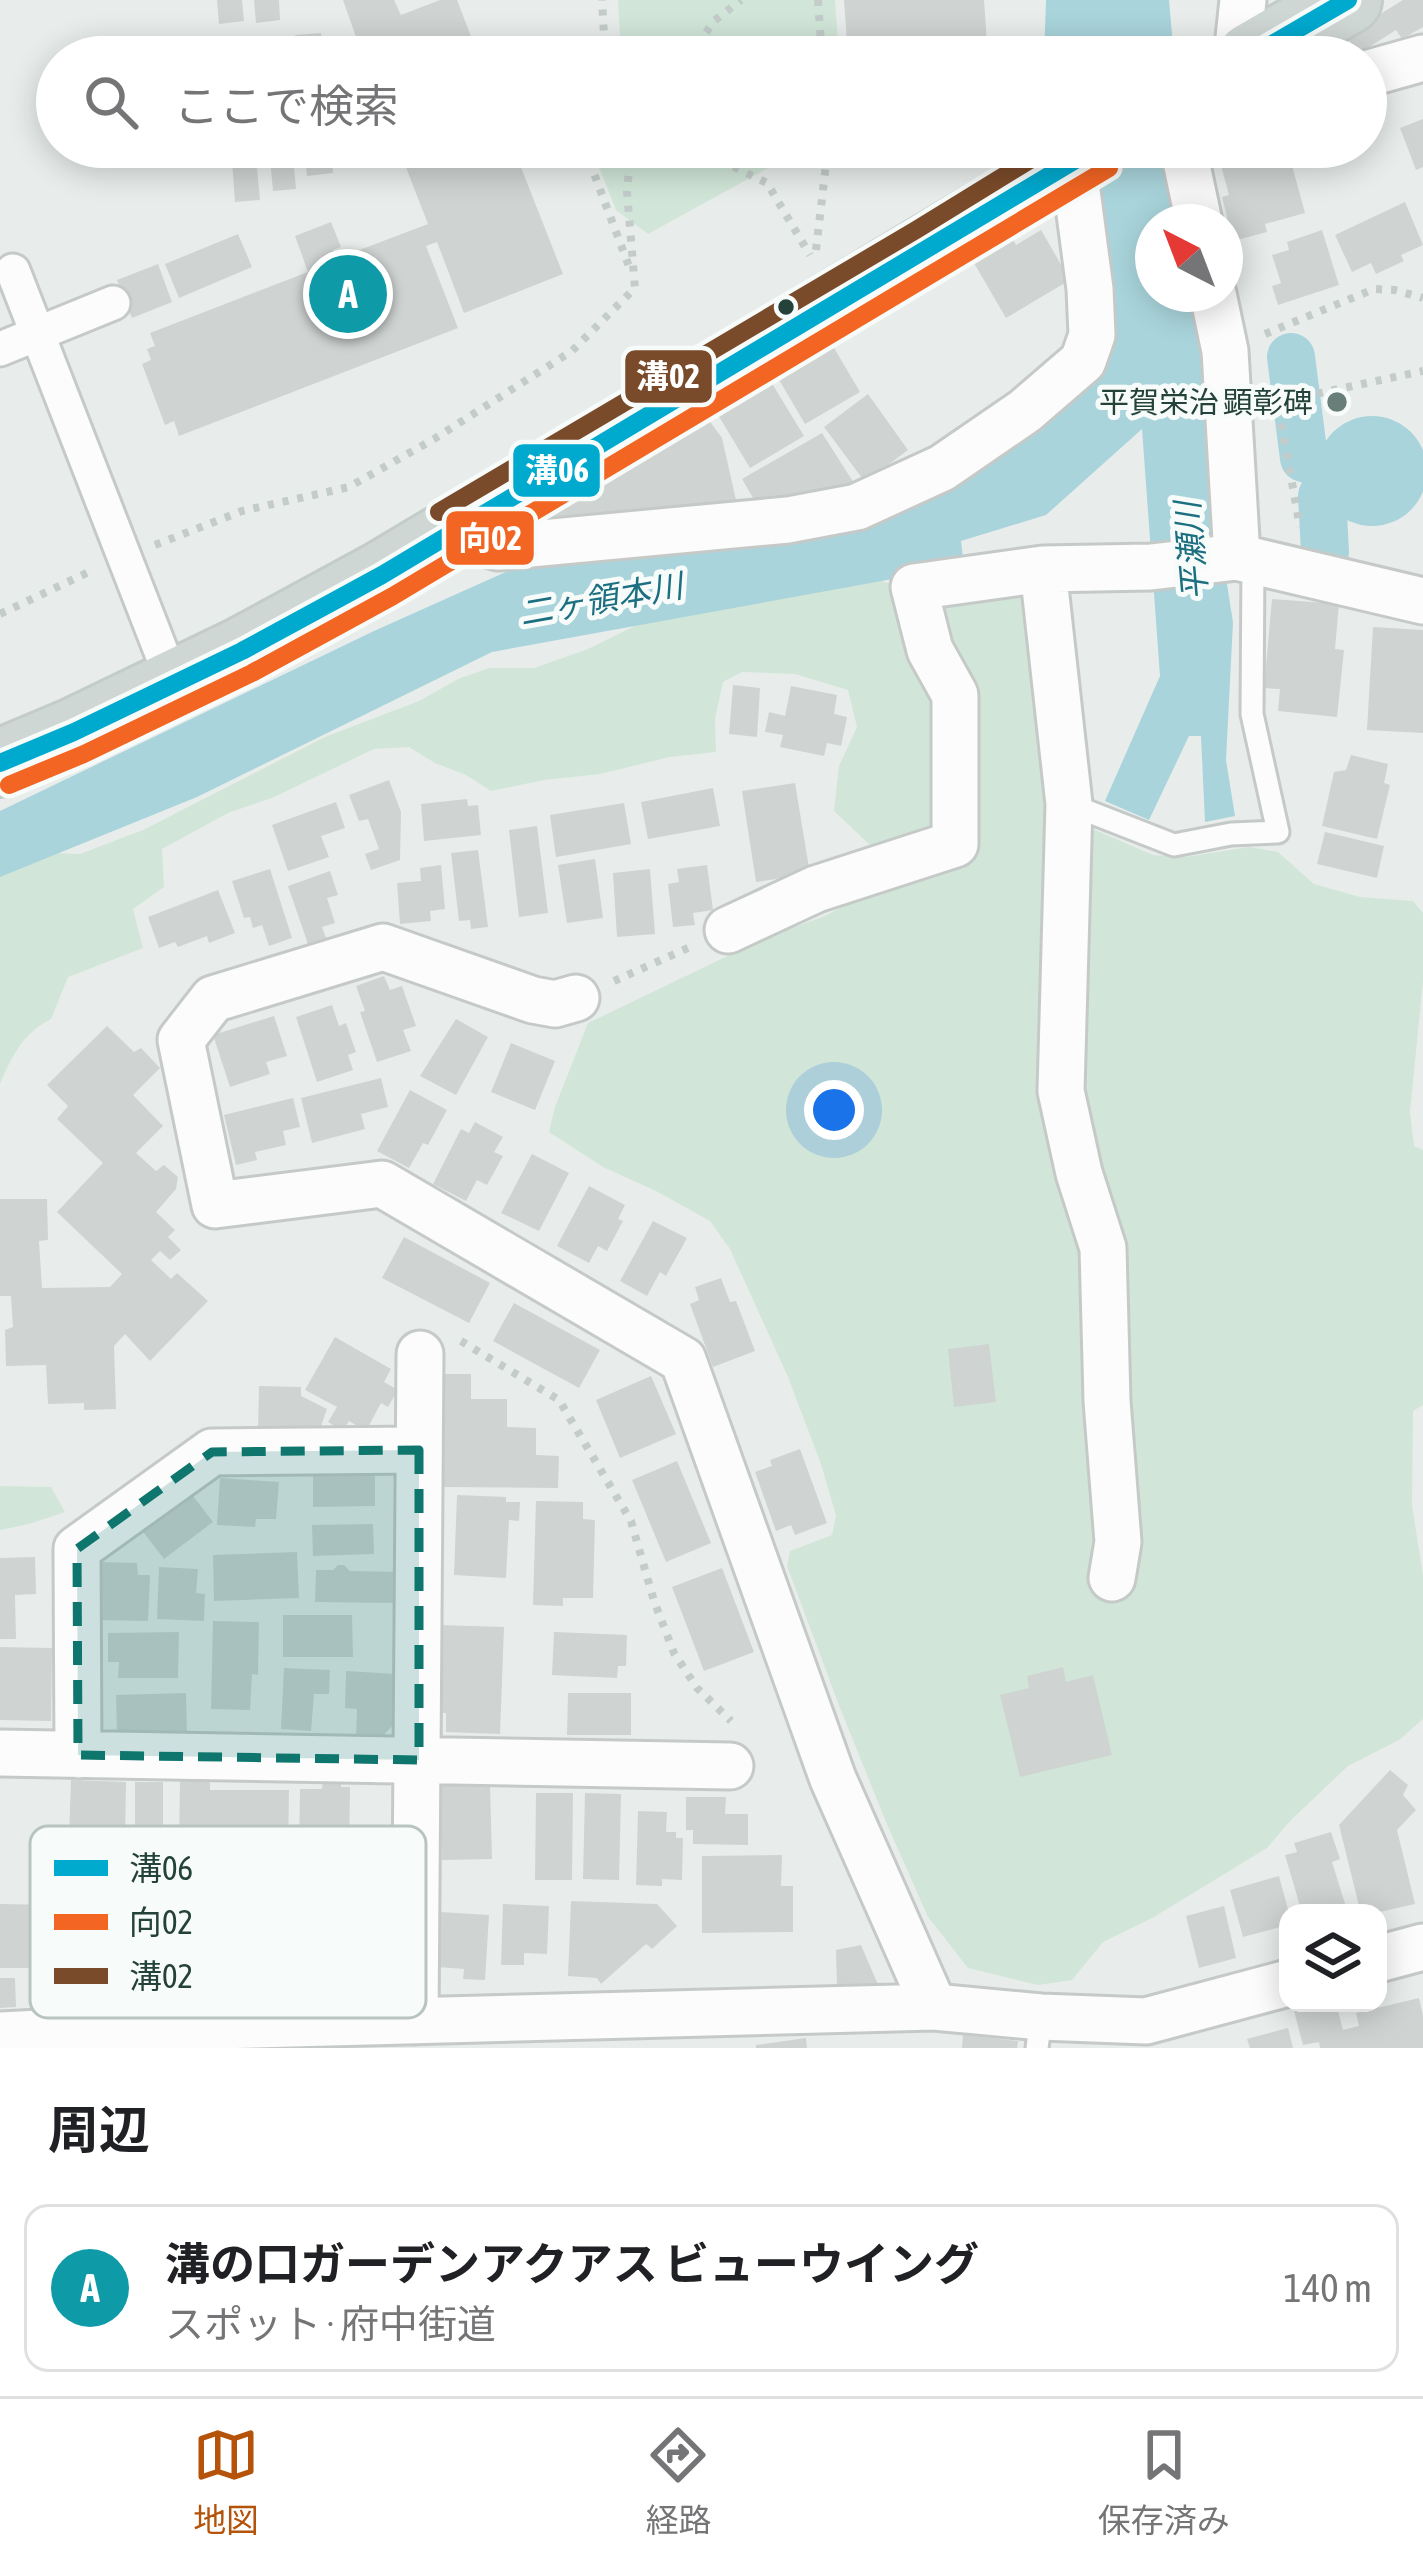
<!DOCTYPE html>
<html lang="ja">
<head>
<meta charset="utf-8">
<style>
  body { margin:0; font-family:"Asap Condensed","Noto Sans JP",sans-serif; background:#f6f6f6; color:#202124 }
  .controls { position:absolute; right:36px; bottom:36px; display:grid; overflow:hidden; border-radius:24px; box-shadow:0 6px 30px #0003 }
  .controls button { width:108px; height:108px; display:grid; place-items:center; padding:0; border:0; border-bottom:3px solid #e0e0e0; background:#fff; color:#202124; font:60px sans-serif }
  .compass { position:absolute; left:1135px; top:204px; width:108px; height:108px; border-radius:50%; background:#fff; box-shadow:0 6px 30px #0003; rotate:318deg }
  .you { position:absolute; left:834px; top:1110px; width:42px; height:42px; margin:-30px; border:9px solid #fff; border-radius:50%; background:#1a73e8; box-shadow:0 0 0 18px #1a73e833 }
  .badge { display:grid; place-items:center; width:78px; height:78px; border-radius:50%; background:#b45309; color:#fff; font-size:39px; font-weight:700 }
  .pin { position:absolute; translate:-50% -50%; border:6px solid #fff; box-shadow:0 3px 12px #0006 }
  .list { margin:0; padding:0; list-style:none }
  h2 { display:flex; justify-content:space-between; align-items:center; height:156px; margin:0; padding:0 48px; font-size:51px }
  h2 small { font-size:39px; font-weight:400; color:#757577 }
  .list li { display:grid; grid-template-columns:78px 1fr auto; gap:36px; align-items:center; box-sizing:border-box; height:168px; margin:0 24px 24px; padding:0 24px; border:3px solid #e0e0e0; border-radius:24px }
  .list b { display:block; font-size:45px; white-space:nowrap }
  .list p { margin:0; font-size:39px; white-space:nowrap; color:#757577 }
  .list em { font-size:39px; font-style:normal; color:#757577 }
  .icon { flex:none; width:66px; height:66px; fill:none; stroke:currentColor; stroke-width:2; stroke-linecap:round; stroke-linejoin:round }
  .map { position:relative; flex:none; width:1423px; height:2048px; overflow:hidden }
  .search { position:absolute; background:#fff; box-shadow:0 6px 30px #0003; left:36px; right:36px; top:36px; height:132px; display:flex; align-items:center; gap:30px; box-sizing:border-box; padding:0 42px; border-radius:66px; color:#757577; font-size:45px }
  .sheet { height:348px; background:#fff }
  nav { display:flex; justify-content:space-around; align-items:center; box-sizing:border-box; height:168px; border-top:3px solid #e0e0e0; background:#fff; font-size:33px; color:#757577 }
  nav a { display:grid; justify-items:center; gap:6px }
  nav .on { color:#b45309 }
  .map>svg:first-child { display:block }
  .green { fill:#d1e6d8 }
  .water { fill:#a9d4db }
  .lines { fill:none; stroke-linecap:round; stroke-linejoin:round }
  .canal { stroke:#a9d4db; stroke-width:48 }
  .building { fill:#cfd4d2 }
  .service-casing { stroke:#c5cac8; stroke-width:27 }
  .pedestrian-casing { stroke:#c5cac8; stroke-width:39 }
  .minor-casing { stroke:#c5cac8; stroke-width:51 }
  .primary-casing { stroke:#c3ccc9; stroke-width:72 }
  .path { stroke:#c3ccca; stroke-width:8; stroke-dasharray:6 9; stroke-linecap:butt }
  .service { stroke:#fcfcfc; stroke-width:21 }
  .pedestrian { stroke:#fcfcfc; stroke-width:33 }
  .minor { stroke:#fcfcfc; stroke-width:45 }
  .primary { stroke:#cfd7d5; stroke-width:66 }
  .bus-1-casing { stroke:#f7fbf9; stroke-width:27 }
  .bus-2-casing { stroke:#f7fbf9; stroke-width:27 }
  .bus-3-casing { stroke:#f7fbf9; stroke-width:27 }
  .bus-1 { stroke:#00a9ce; stroke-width:18 }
  .bus-2 { stroke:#f26522; stroke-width:18 }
  .bus-3 { stroke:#7a4b2a; stroke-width:18 }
  .marked { fill:#0f766e; fill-opacity:0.2; stroke:#0f766e; stroke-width:9; stroke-dasharray:24 15; stroke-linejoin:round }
  .bus-dot { fill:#24423a; stroke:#f7fbf9; stroke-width:4.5 }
  .poi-dot { fill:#697e78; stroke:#f7fbf9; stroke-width:4.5 }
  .labels { text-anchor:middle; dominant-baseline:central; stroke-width:10; stroke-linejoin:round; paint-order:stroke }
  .poi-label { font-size:30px; fill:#24423a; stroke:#f7fbf9; text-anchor:end }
  .water-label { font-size:33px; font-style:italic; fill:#1c6f80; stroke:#f7fbf9 }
  .key { fill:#f7fbf9; stroke:#b8c4c0; stroke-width:3 }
  .key-label { font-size:33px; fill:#24423a }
  .line-badge { stroke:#f7fbf9; stroke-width:4.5 }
  .badge-label { font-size:33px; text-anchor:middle; font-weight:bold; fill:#fff }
</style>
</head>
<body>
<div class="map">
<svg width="1423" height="2048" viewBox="0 0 1423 2048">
  <rect width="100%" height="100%" fill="#e8edeb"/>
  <path class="green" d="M618,0H835L839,57H621Z
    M591,147H806L648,234L616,210Z
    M871,578L939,598L1023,596L1032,631L1047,809L1153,855L1185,857L1249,847L1278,852L1314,884L1360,897L1413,901L1423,913V981L1410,1112L1414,1146L1423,1150V1405L1413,1411L1412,1505L1423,1576V1719L1399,1740L1348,1766L1292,1819L1267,1848L1154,1917L1103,1942L1072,1980L1038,1985L968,1968L928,1917L886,1822L840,1708L787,1566L790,1551L832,1535L836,1516L821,1464L788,1377L730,1249L710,1221L656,1191L603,1167L549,1132L555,1107L588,1023L767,937L825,916L888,883L872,847L834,811L839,766L857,727L848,690L795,674L742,672L723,682L715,719L716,752L670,757L600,774L544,780L491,791L466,775L435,763L409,747L374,749L274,797L228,813L162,849L164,887L133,909L143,948L68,977L51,1019C23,1033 12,1056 0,1084V860L23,852L80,854L143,830L325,737L419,701L458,679L489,668H534L588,649L641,623Z
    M0,1486L51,1487L65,1512L29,1524L0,1530Z"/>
  <path class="water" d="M1046,0H1169L1174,57H1044Z
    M1084,147H1182L1189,222H1153V294H1196L1219,534L1233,622L1226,760L1235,816L1205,822L1201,736H1189L1149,820L1105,801L1160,676L1142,429L1046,515L961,541L964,566L492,652L197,797L0,877V811L374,631L508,571L891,504L1099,364Z
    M1317 471a55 55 0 1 1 110 0a55 55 0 1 1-110 0Z"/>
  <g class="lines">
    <path class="canal" d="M1291,357L1304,458L1317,462
      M1322,496L1325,552"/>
  </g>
  <path class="building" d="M217,0H242L244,21L219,24Z
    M254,0H279L280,20L256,23Z
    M343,0H394L401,15L440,0H457L479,57H363Z
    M844,0H984L988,57H848Z
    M1403,0H1423V27L1402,39L1396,30L1358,54L1346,35Z
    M321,33L323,57H297L295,35Z
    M282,36L284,57H260L259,38Z
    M247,38L248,57H223L222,40Z
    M1423,119V167L1416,170L1400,128Z
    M231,147H255L260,200L235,202Z
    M269,147H292L296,189L273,191Z
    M304,147H331L333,173L307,176Z
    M398,147H513L563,274L464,313L437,242L426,246L458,328L179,436L174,421L165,425L142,364L151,360L147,349L155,346L150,333L308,272L295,236L331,222L341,247L333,250L336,259L428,224Z
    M1216,147H1297L1299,156L1290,158L1305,213L1265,224L1267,232L1233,241L1222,197L1229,195Z
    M1405,202L1423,245L1401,255L1404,261L1376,274L1371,263L1352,272L1335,235Z
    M1041,230L1070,280L1006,318L974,263L1013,240L1016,245Z
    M1322,230L1339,285L1278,305L1272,286L1281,283L1272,255L1289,250L1287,242Z
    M238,234L252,267L179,298L165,264Z
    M158,264L172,302L132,318L117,280Z
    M830,341L860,392L805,424L775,373Z
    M765,372L804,436L750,468L712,405Z
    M868,394L908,450L865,482L824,427Z
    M703,412L722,438L738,509L547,527V511Z
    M822,433L859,491L756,503L742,479Z
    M1272,599L1339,604L1335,649L1344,650L1337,717L1278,711L1280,689L1264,688Z
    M1373,627L1423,630V733L1367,730Z
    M733,685L760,688L757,737L729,734Z
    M791,686L837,695L834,714L847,717L841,746L827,743L824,756L780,747L783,735L765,732L769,712L785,716Z
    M1351,755L1388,764L1384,783L1390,785L1377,839L1322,826L1334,772L1346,770Z
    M389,780L401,812L400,860L371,870L365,854L379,849L368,819L359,821L349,795Z
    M795,783L810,874L756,882L742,791Z
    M713,788L720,826L648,839L641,802Z
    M467,799L468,806L478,805L481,835L424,841L421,804Z
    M336,802L345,828L321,836L329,857L288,871L272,825Z
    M624,803L631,844L556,857L550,815Z
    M537,826L548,913L519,917L509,830Z
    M1325,832L1384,846L1377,878L1317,864Z
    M478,850L488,927L471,929L470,920L459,921L451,853Z
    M595,859L603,918L567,923L558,865Z
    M441,865L445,909L430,911L431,921L400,924L397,883L421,881L420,868Z
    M707,865L713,910L693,913L695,925L673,927L668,884L679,882L677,869Z
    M270,869L292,938L269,946L262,925L253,928L250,917L244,918L232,881Z
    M650,869L655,934L617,937L613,873Z
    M330,871L338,895L327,898L335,923L322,927L326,938L308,944L288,886Z
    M218,890L235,933L209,943L207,936L178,947L175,942L159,948L148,917Z
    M384,976L390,990L402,986L416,1026L403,1030L411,1051L377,1062L360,1012L365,1011L356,986Z
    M332,1005L339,1026L346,1023L356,1052L348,1055L353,1070L317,1082L296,1017Z
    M274,1016L287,1056L266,1062L270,1074L230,1087L213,1035Z
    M456,1019L488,1037L456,1095L420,1076Z
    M107,1026L134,1052L141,1048L160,1068L133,1095L163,1126L136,1153L156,1171L164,1165L178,1177L176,1189L156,1212L175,1230L168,1237L181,1250L170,1260L160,1251L151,1260L171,1279L177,1273L208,1301L150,1361L125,1334L114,1346L116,1409L84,1410V1403L48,1404L46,1365L6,1366L5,1330L13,1327L11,1296H0V1199H47L48,1240L39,1241L42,1288L110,1287L122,1274L57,1212L103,1163L57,1119L68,1106L47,1085Z
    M511,1043L555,1061L535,1110L491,1092Z
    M381,1078L388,1107L361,1114L365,1129L312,1143L301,1098Z
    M410,1090L447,1110L428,1145L423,1143L409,1168L377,1151Z
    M293,1098L300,1127L283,1131L286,1145L255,1152L257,1160L236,1165L224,1115Z
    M475,1122L503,1137L494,1152L503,1156L487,1185L477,1180L466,1201L433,1184L461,1129L469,1133Z
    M532,1154L569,1173L539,1231L501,1213Z
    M589,1186L625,1205L618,1219L623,1221L607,1251L598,1246L589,1263L557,1246Z
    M653,1221L687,1238L666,1276L660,1272L647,1296L620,1281Z
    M404,1237L490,1283L469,1323L382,1278Z
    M721,1278L730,1302L736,1301L755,1351L713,1367L690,1304L699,1300L695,1287Z
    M514,1303L600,1350L579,1388L493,1341Z
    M335,1337L391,1369L384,1382L398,1390L388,1407L381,1403L366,1431L349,1421L343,1431L328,1422L337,1407L305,1390Z
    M989,1344L996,1402L954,1407L948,1349Z
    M442,1374H471V1399H507V1427L536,1428V1455L559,1456L558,1488L441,1487Z
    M651,1376L676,1434L620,1458L596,1400Z
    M259,1386L301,1387V1396L327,1409L319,1432L258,1430Z
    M800,1449L827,1523L795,1535L791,1525L776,1531L755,1472L772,1466L770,1460Z
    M677,1461L711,1543L666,1562L632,1480Z
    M375,1473V1506L313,1507V1474Z
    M220,1478L279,1482L276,1519H256L255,1527L217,1525Z
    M190,1492L213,1522L164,1559L141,1529Z
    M457,1495L506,1497V1502H520L519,1521L509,1520L506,1578L454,1575Z
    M536,1501L583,1502V1519L595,1520L593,1598H563V1606L533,1605Z
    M373,1524L374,1554L313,1556L312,1525Z
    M297,1552L299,1598L214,1601L213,1555Z
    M35,1557L36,1594L15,1595L16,1639H0V1558Z
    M100,1562L137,1563L138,1575H150L148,1621L98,1620Z
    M338,1565H344L350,1571L401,1572L400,1592H396L395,1603L315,1602L316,1570H333Z
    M159,1567L198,1569L196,1593L205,1594L204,1621L157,1619Z
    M722,1568L754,1652L704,1671L672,1587Z
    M283,1615H352L353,1657H283Z
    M213,1621L259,1622L258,1675L252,1674L250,1710L211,1709Z
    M438,1625L504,1627L500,1734L446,1732V1713H435Z
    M179,1632L178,1678H118L119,1662H108V1633Z
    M554,1632L627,1635L626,1666H618L617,1678L552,1675Z
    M0,1647L52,1648L51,1721L0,1720Z
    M1063,1667L1066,1682L1093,1675L1112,1755L1020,1777L1000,1695L1029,1688L1027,1676Z
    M284,1668L330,1670L329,1694H314L311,1731L281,1729Z
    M346,1671L396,1674L394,1724L380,1739L356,1738L357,1709L345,1708Z
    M186,1693L187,1734L117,1736L116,1695Z
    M568,1693H631V1735H567Z
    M1390,1770L1408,1785L1403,1795L1416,1810L1397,1830L1415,1904L1375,1913L1372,1905L1360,1910L1339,1825Z
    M180,1777H210V1790H289L288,1855L179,1854Z
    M71,1780L126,1782L125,1838L69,1836Z
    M323,1780H341V1787H350L349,1858H299L300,1789H322Z
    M135,1782H163V1857H135Z
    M490,1784L492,1859L442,1860L440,1786Z
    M536,1793H573L572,1880H535Z
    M585,1793L621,1794L619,1880L583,1879Z
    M686,1797H726L725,1814H748V1845L693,1844V1830H686Z
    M638,1811L667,1812L666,1832H676V1838H683L682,1880L662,1879V1886L636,1885Z
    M1331,1832L1340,1859L1332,1862L1346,1907L1326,1913H1302L1285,1855L1297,1852L1294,1843Z
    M782,1855L781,1886H793V1932L702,1933V1856Z
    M1279,1876L1289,1913L1288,1925L1243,1937L1230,1890Z
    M571,1901L657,1904L677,1926L652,1949L646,1944L601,1984L597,1978L568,1976Z
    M0,1904L57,1905L56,1968H0Z
    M503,1904L549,1906L547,1954L524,1953V1965H501Z
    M1224,1906L1236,1958L1199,1968L1186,1916Z
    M440,1912L489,1915L485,1980L463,1979L464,1969L437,1967Z
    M861,1945L879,1987H837L836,1950Z
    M0,1978H15L16,2007L0,2008Z
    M1419,1998L1423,2016V2048H1320L1319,2042L1303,2045L1294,2011L1336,2003L1343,2030L1359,2026L1356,2013Z
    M1288,2028L1293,2048H1250L1247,2039Z
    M963,2035L1018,2041L1017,2048H962Z
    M806,2038L807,2048H756V2045Z"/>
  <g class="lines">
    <g class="service-casing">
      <path id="service" d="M1069,804L1174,845L1231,834L1278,832L1252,714L1253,560
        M1037,2048L1041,2017"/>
    </g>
    <g class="pedestrian-casing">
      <path id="pedestrian" d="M13,271L164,659
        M0,349L113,303"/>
    </g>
    <g class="minor-casing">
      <path id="minor" d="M1237,57L1243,0
        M1366,74L1423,58
        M1183,147L1199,222
        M1213,294L1225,351L1237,557L1423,601
        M451,533L498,547L788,520L857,507L942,468L1025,411L1083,361L1092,335L1090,289L1073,161
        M1043,569L1069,804L1061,1091L1079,1173L1103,1248L1107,1401L1118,1542L1112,1578
        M728,930L816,889L955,844V695L930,650L914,587L1043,569L1151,567L1237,557
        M576,998L555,1004L533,1000L383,947L213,999L181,1040L215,1205L382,1184L683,1360L833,1779L934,2007
        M0,1753L730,1766
        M78,1755L77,1549L212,1452L419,1450
        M1378,1959L1423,1947
        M415,2021L420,1354
        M0,2035L140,2028L934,2007L1041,2017L1146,2021L1288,1983"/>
    </g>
    <g class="primary-casing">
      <path id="primary" d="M1250,57L1348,0
        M0,763L74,732L242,651L382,575L1097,147"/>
    </g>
    <path class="path" d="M818,0L822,57
      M591,57L604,35L602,0
      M689,57L714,21L741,0
      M584,147L630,269
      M693,147L767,183L810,255
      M816,250L828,147
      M1265,334L1374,289L1395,290L1423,298
      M1276,394L1300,527
      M1273,403L1423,371
      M155,545L242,511L349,487L434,439L572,351L635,288L627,192L631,147
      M0,614L91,571
      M614,981L688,948
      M461,1341L559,1400L631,1521L654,1601L674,1653L697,1688L731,1721"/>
    <use href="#service" class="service"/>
    <use href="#pedestrian" class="pedestrian"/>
    <use href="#minor" class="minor"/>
    <use href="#primary" class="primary"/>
    <g class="bus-1-casing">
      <path id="bus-1" d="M1250,57L1348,0
        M0,763L74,732L242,651L382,575L1097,147"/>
    </g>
    <g class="bus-2-casing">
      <path id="bus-2" d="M9,785L84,754L252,673L393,596L1109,168"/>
    </g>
    <g class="bus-3-casing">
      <path id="bus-3" d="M439,512L916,230L1051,147"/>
    </g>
    <use href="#bus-1" class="bus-1"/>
    <use href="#bus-2" class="bus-2"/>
    <use href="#bus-3" class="bus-3"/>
  </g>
  <path class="marked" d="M419,1450V1760L78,1755L77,1549L212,1452Z"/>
  <circle class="bus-dot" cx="786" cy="307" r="10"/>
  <circle class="poi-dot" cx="1337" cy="402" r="12"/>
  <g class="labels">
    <g class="poi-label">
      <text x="1313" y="402">平賀栄治 顕彰碑</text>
    </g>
    <g class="water-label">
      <text transform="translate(1191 551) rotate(-95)">平瀬川</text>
      <text transform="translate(601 599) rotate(-10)">二ヶ領本川</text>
    </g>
  </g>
  <rect x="30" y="1826" width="396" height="192" rx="18" class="key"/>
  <rect x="54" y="1860" width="54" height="16" fill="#00a9ce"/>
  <rect x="54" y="1914" width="54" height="16" fill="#f26522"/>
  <rect x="54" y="1968" width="54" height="16" fill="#7a4b2a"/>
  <g class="key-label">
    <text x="129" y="1880">溝06</text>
    <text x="129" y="1934">向02</text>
    <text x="129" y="1988">溝02</text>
  </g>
  <g class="line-badge">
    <rect x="623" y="348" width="91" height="57" rx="12" fill="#7a4b2a"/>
    <rect x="511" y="442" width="91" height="57" rx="12" fill="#00a9ce"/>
    <rect x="444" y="509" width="92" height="58" rx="12" fill="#f26522"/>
  </g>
  <g class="badge-label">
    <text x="668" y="388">溝02</text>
    <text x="557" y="482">溝06</text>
    <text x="490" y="550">向02</text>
  </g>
</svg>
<div class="controls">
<button><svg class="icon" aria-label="layers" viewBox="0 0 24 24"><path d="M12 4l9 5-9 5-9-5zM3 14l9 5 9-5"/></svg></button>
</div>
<svg class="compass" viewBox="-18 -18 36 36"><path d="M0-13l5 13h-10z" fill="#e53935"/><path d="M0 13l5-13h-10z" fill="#757577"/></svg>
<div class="you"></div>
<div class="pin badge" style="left:348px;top:294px;background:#0f9aa8">A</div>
<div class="search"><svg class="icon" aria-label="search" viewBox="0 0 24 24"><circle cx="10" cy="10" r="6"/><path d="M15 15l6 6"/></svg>ここで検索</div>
</div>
<section class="sheet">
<h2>周辺<small></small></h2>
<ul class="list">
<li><span class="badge" style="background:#0f9aa8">A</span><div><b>溝の口ガーデンアクアス ビューウイング</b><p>スポット · 府中街道</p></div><em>140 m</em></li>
</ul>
</section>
<nav>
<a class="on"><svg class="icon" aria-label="map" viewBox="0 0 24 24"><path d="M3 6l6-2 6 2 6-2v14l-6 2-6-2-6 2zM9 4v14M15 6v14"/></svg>地図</a>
<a><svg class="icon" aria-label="directions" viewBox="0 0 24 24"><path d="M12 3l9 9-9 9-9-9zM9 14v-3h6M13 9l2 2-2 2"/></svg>経路</a>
<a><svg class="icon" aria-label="saved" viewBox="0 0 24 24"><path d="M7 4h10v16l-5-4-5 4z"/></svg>保存済み</a>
</nav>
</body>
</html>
